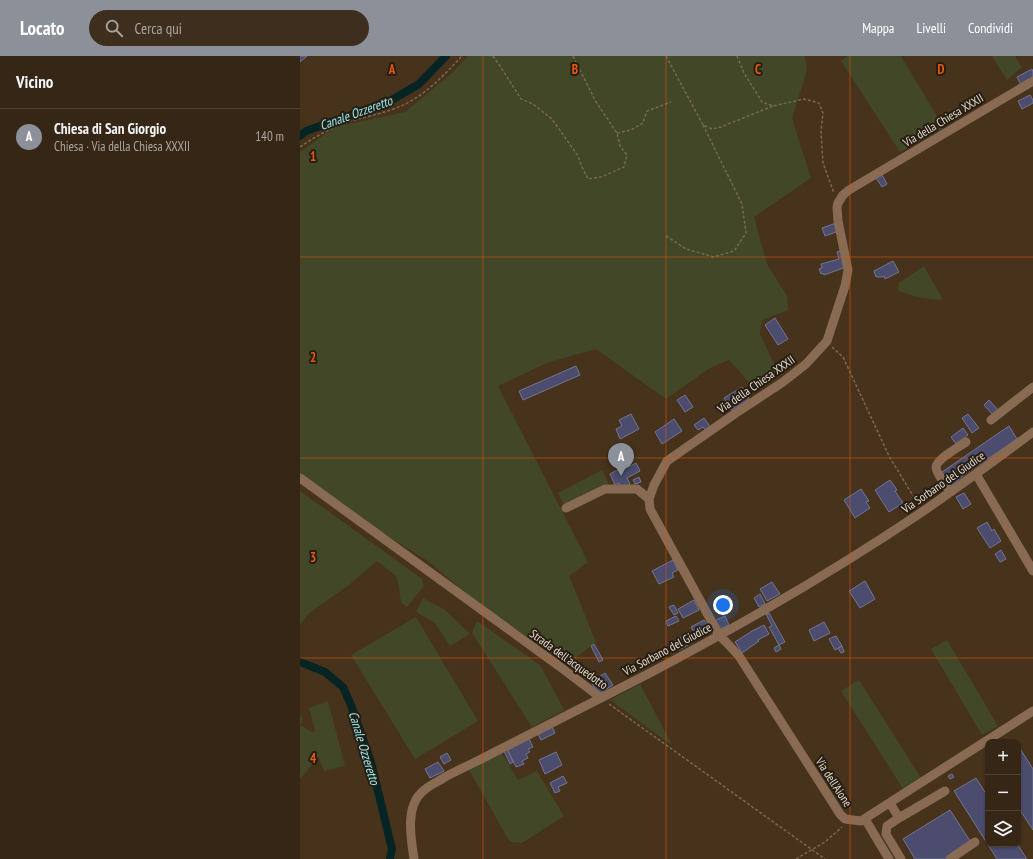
<!DOCTYPE html>
<html lang="it">
<head>
<meta charset="utf-8">
<style>
  body { margin:0; font-family:"PT Sans Narrow",sans-serif; background:#3d2e1e; color:#f1f3f6 }
  .controls { position:absolute; right:12px; bottom:12px; display:grid; overflow:hidden; border-radius:8px; box-shadow:0 1px 3px #0004 }
  .controls button { width:36px; height:36px; display:grid; place-items:center; padding:0; border:0; border-bottom:1px solid #4f4334; background:#352615; color:#f1f3f6; font:20px sans-serif }
  .you { position:absolute; left:423px; top:549px; width:14px; height:14px; margin:-10px; border:3px solid #fff; border-radius:50%; background:#1a73e8; box-shadow:0 0 0 6px #1a73e833 }
  .badge { display:grid; place-items:center; width:26px; height:26px; border-radius:50%; background:#8c9099; color:#fff; font-size:13px; font-weight:700 }
  .pin { position:absolute; translate:-50% -33px; filter:drop-shadow(0 1px 2px #0008) }
  .pin::after { content:''; position:absolute; top:21px; width:14px; height:12px; background:inherit; clip-path:polygon(0 0,100% 0,50% 100%) }
  .list { margin:0; padding:0; list-style:none }
  h2 { display:flex; justify-content:space-between; align-items:center; height:52px; margin:0; padding:0 16px; font-size:17px }
  h2 small { font-size:13px; font-weight:400; color:#aaa5a0 }
  .list li { display:grid; grid-template-columns:26px 1fr auto; gap:12px; align-items:center; box-sizing:border-box; height:56px; padding:0 16px; border-top:1px solid #4f4334 }
  .list b { display:block; font-size:15px; white-space:nowrap }
  .list p { margin:0; font-size:13px; white-space:nowrap; color:#aaa5a0 }
  .list em { font-size:13px; font-style:normal; color:#aaa5a0 }
  .icon { flex:none; width:22px; height:22px; fill:none; stroke:currentColor; stroke-width:2; stroke-linecap:round; stroke-linejoin:round }
  .map { position:relative; flex:none; width:733px; height:803px; overflow:hidden }
  header { display:flex; align-items:center; gap:24px; box-sizing:border-box; height:56px; padding:0 20px; background:#8c9099; color:#fff }
  header strong { font-size:19px }
  nav { display:flex; gap:22px; margin-inline-start:auto; font-size:14px }
  .search { width:280px; height:36px; background:#3d2e1e; display:flex; align-items:center; gap:10px; box-sizing:border-box; padding:0 14px; border-radius:22px; color:#aaa5a0; font-size:15px }
  main { display:flex }
  aside { flex:1; background:#352615 }
  .map>svg:first-child { display:block }
  .green { fill:#424727 }
  .lines { fill:none; stroke-linecap:round; stroke-linejoin:round }
  .canal { stroke:#072425; stroke-width:8 }
  .building { fill:#4b4c6e; stroke:#737593 }
  .path { stroke:#7a6854; stroke-width:1.5; stroke-dasharray:3 2; stroke-linecap:butt }
  .minor { stroke:#886b52; stroke-width:9 }
  .grid { fill:none; stroke:#e8590c; stroke-width:1; stroke-opacity:0.55 }
  .labels { text-anchor:middle; dominant-baseline:central; stroke-width:4; stroke-linejoin:round; paint-order:stroke }
  .street-label { font-size:12px; fill:#e7dbcd; stroke:#261d13 }
  .water-label { font-size:13px; font-style:italic; fill:#94eef0; stroke:#261d13 }
  .grid-label { font-size:13px; text-anchor:middle; font-weight:bold; fill:#e8590c; stroke:#261d13; stroke-width:4; stroke-linejoin:round; paint-order:stroke }
</style>
</head>
<body>
<header>
<strong>Locato</strong>
<div class="search"><svg class="icon" aria-label="search" viewBox="0 0 24 24"><circle cx="10" cy="10" r="6"/><path d="M15 15l6 6"/></svg>Cerca qui</div>
<nav><a>Mappa</a><a>Livelli</a><a>Condividi</a></nav>
</header>
<main>
<aside>
<h2>Vicino<small></small></h2>
<ul class="list">
<li><span class="badge">A</span><div><b>Chiesa di San Giorgio</b><p>Chiesa · Via della Chiesa XXXII</p></div><em>140 m</em></li>
</ul>
</aside>
<div class="map">
<svg width="733" height="803" viewBox="0 0 733 803">
  <rect width="100%" height="100%" fill="#47331c"/>
  <path class="green" d="M168,0H505L507,14L492,62L511,122L454,161L467,208L487,240L488,254L462,264L460,278L479,319L455,333L429,304L410,312L366,343L296,293L249,306L198,330L288,506L269,520L296,586L268,608L184,552L128,505L65,466L0,419V96L35,71L105,56L151,18Z
    M547,0H601L644,72L600,96L541,5Z
    M692,0H715L722,11L707,24Z
    M624,210L643,244L621,242L598,235L599,227Z
    M302,414L309,428L265,451L258,437Z
    M0,435L121,522L124,530L107,551L101,546L97,521L77,505L49,529L9,557L0,569Z
    M123,542L145,554L170,578L150,590L135,567L116,556Z
    M116,561L178,665L115,703L51,599Z
    M177,565L240,609L264,654L232,671L172,577Z
    M647,584L698,670L682,679L631,593Z
    M559,624L621,722L603,733L541,635Z
    M340,628L372,689L310,644Z
    M28,645L45,710L24,715L19,701L0,723V660L3,662L0,669L13,677L15,674L9,652Z
    M201,696L218,724L237,715L264,760L222,787L211,786L207,781L169,714Z"/>
  <g class="lines">
    <path class="canal" d="M0,80L6,75L90,45L119,28L146,0
      M0,606L25,616L43,631L51,649L71,706L92,793L90,803"/>
  </g>
  <path class="building" d="M0,0H7L0,6Z
    M732,13L733,16V23L721,29L717,21Z
    M730,39L733,44V47L722,53L718,45Z
    M582,119L587,128L582,131L576,122Z
    M536,167L539,175L525,180L522,172Z
    M542,194L546,211L524,219L523,217L521,218L519,213L522,212L521,208L539,203L537,196Z
    M593,205L599,216L585,223L584,220L582,221H576L574,215Z
    M475,262L488,283L478,289L465,269Z
    M276,310L280,319L223,344L219,335Z
    M442,331L449,343L431,354L424,342Z
    M385,339L393,351L385,356L377,344Z
    M689,344L698,354L692,358L684,349Z
    M331,358L339,373L320,383L316,373L322,370L319,364Z
    M668,358L679,372L672,377L662,362Z
    M404,362L411,372L406,375L403,371L398,374L394,369Z
    M374,363L382,375L362,388L355,376Z
    M709,370L717,383L664,419L651,430L642,416Z
    M663,372L668,379L656,388L651,381Z
    M336,407L340,415L327,422L330,428L322,433L319,427L315,429L310,418L323,411L324,413Z
    M339,421L341,426L335,428L333,424Z
    M590,424L597,434L595,435L603,447L589,456L575,434Z
    M561,433L569,445L566,446L570,452L555,462L544,444Z
    M664,437L671,448L663,453L656,441Z
    M687,466L692,475L694,473L701,485L690,492L677,472Z
    M701,494L706,503L700,506L695,498Z
    M373,504L378,514L372,517L374,521L359,528L352,515Z
    M565,525L575,543L560,552L549,535Z
    M472,526L480,538L467,545L460,533Z
    M460,538L465,548L459,551L454,542Z
    M394,544L399,554L383,562L378,553Z
    M374,549L378,557L374,559L369,551Z
    M469,557L485,586L479,589L469,571L472,570L466,558Z
    M376,560L379,565L368,570L366,565Z
    M425,560L429,569L418,574L414,565Z
    M404,564L410,574L397,581L391,571Z
    M524,566L530,577L514,585L509,574Z
    M464,569L469,578L458,584L459,585L442,597L435,586L452,575Z
    M388,577L393,586L379,594L375,585Z
    M536,580L542,590L535,594L529,583Z
    M294,588L303,604L299,606L291,590Z
    M479,589L481,593L476,596L474,592Z
    M542,590L544,596L541,597L538,592Z
    M305,617L313,629L299,638L291,626Z
    M252,671L255,677L241,684L238,678Z
    M229,683L233,691L228,693L230,696L226,698L228,702L222,705L224,708L216,711L207,693Z
    M719,691L733,713V774L718,751V692Z
    M207,693L213,706L210,708L204,695Z
    M256,696L262,709L245,718L239,704Z
    M147,697L151,704L144,708L140,701Z
    M138,706L144,715L130,722L125,713Z
    M652,718L654,721L650,723L648,720Z
    M263,720L267,727L258,731L260,735L255,737L250,727Z
    M676,722L688,741V788H717L727,803H697L654,735Z
    M650,754L672,788L648,803H615L603,783Z"/>
  <g class="lines">
    <path class="path" d="M193,0L200,10L221,43L233,48L252,63L278,100L282,111L288,123L301,121L324,111L327,99L320,90L317,77L296,46L273,0
      M366,0L403,69L412,73L421,71L473,50
      M437,0L444,17L462,46L473,50L504,43L519,47L523,57L521,76L523,107L534,137
      M317,77L331,74L343,67L347,55L371,46
      M0,91C16,80 33,71 51,65C68,60 85,57 101,50C126,39 144,19 162,0
      M366,180L386,193L414,201L434,195L446,177L442,148L403,69
      M532,291L543,301L589,400L618,448
      M309,648L525,803
      M496,803L525,786L542,771"/>
    <path class="minor" d="M733,25L549,134L543,139L538,147L537,151L538,165L548,214L545,230L527,285L506,308L483,326L436,357L367,405L354,429L349,443L350,453L419,579L426,586L439,600L540,758L545,763L561,765L733,655
      M691,364L733,331
      M676,418L733,515
      M0,422L259,610L301,642
      M651,436C647,431 636,417 636,411C637,403 659,391 666,386
      M266,452L305,433H337L349,443
      M590,747L599,762L645,735
      M599,762L587,770L586,778L601,803
      M565,763L589,803
      M114,803C111,783 105,751 122,736C129,729 138,726 145,721C160,713 176,706 191,698C243,671 296,645 348,618C443,568 536,514 625,454C661,429 697,403 733,376
      M650,803L675,786"/>
  </g>
  <path class="grid" d="M183,0V803M366,0V803M550,0V803M0,201H733M0,402H733M0,602H733"/>
  <g class="labels">
    <g class="street-label">
      <text transform="translate(643 64) rotate(-31)">Via della Chiesa XXXII</text>
      <text transform="translate(456 328) rotate(-35)">Via della Chiesa XXXII</text>
      <text transform="translate(643 426) rotate(-35)">Via Sorbano del Giudice</text>
      <text transform="translate(367 593) rotate(-28)">Via Sorbano del Giudice</text>
      <text transform="translate(269 603) rotate(36)">Strada dell'acquedotto</text>
      <text transform="translate(534 726) rotate(57)">Via dell'Aione</text>
    </g>
    <g class="water-label">
      <text transform="translate(56 57) rotate(-20)">Canale Ozzeretto</text>
      <text transform="translate(64 692) rotate(73)">Canale Ozzeretto</text>
    </g>
  </g>
  <g class="grid-label">
    <text x="92" y="18">A</text>
    <text x="275" y="18">B</text>
    <text x="458" y="18">C</text>
    <text x="641" y="18">D</text>
    <text x="13" y="105">1</text>
    <text x="13" y="306">2</text>
    <text x="13" y="506">3</text>
    <text x="13" y="707">4</text>
  </g>
</svg>
<div class="controls">
<button>+</button>
<button>−</button>
<button><svg class="icon" aria-label="layers" viewBox="0 0 24 24"><path d="M12 4l9 5-9 5-9-5zM3 14l9 5 9-5"/></svg></button>
</div>
<div class="you"></div>
<div class="pin badge" style="left:321px;top:420px">A</div>
</div>
</main>
</body>
</html>
